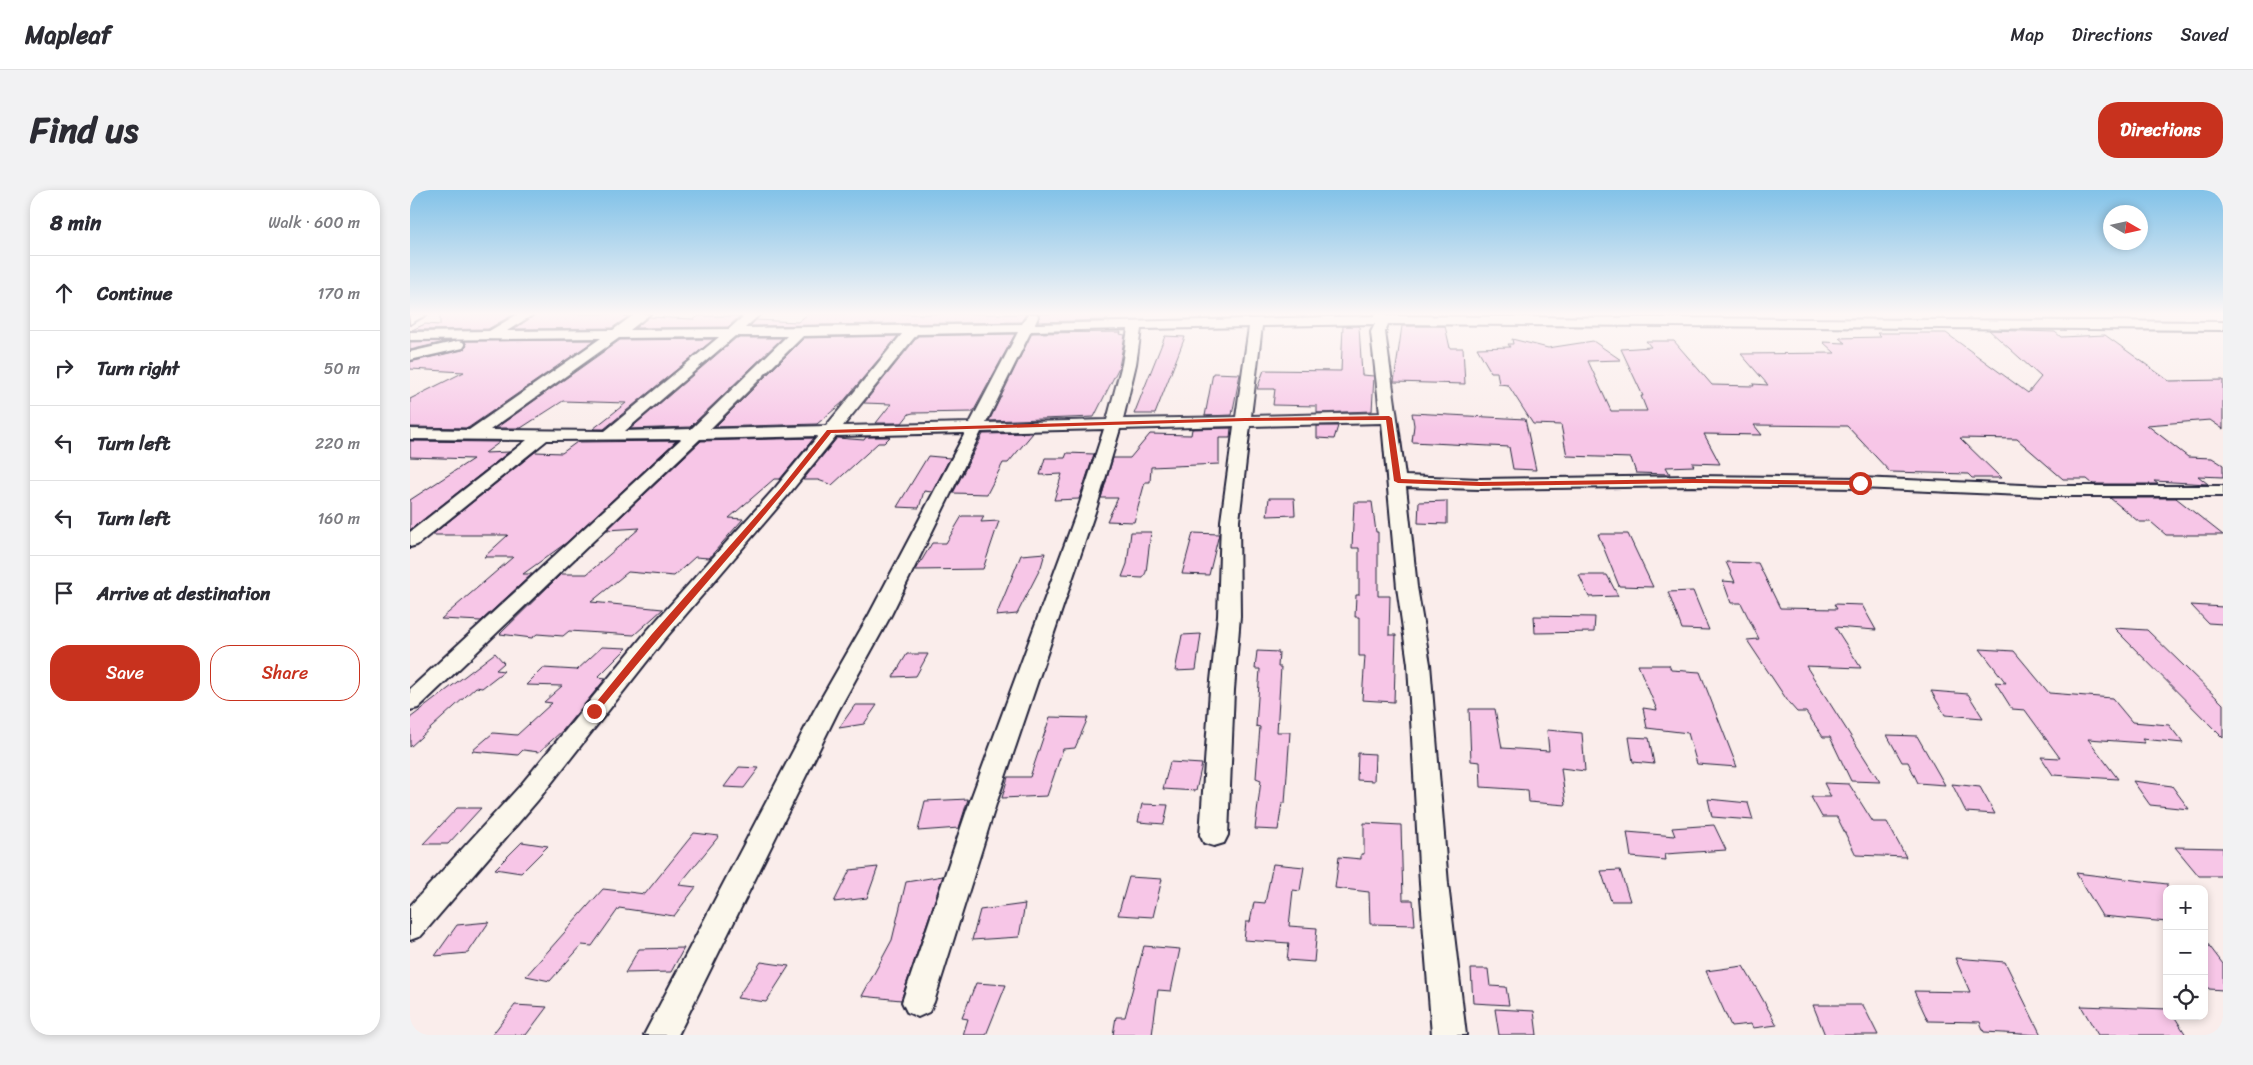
<!DOCTYPE html>
<html lang="en">
<head>
<meta charset="utf-8">
<style>
  body { margin:0; font-family:Sriracha,sans-serif; background:#f2f2f3; color:#2b2b33 }
  .controls { position:absolute; right:15px; bottom:15px; display:grid; overflow:hidden; border-radius:10px; box-shadow:0 2px 8px #0003 }
  .controls button { width:45px; height:45px; display:grid; place-items:center; padding:0; border:0; border-bottom:1px solid #e1e1e2; background:#fff; color:#2b2b33; font:25px sans-serif }
  .compass { position:absolute; left:1693px; top:15px; width:45px; height:45px; border-radius:50%; background:#fff; box-shadow:0 2px 8px #0003; rotate:99deg }
  .stop { position:absolute; width:15px; height:15px; margin:-11px; border:4px solid #c8321e; border-radius:50%; background:#fff }
  .stop.end { background:#c8321e; border-color:#fff; box-shadow:0 1px 5px #0008 }
  .list { margin:0; padding:0; list-style:none }
  h2 { display:flex; justify-content:space-between; align-items:center; height:65px; margin:0; padding:0 20px; font-size:21px }
  h2 small { font-size:16px; font-weight:400; color:#7c7c81 }
  .list li { display:grid; grid-template-columns:32px 1fr auto; gap:15px; align-items:center; box-sizing:border-box; height:75px; padding:0 20px; border-top:1px solid #e1e1e2 }
  .list b { display:block; font-size:19px; white-space:nowrap }
  .list em { font-size:16px; font-style:normal; color:#7c7c81 }
  .actions { display:flex; gap:10px; padding:15px 20px }
  .actions a { flex:1; padding:11px 0; border:1px solid #c8321e; border-radius:20px; text-align:center; font-size:18px; color:#c8321e }
  .actions .main { background:#c8321e; color:#fff }
  .icon { flex:none; width:28px; height:28px; fill:none; stroke:currentColor; stroke-width:2; stroke-linecap:round; stroke-linejoin:round }
  .map { position:relative; flex:none; width:1813px; height:845px; overflow:hidden; border-radius:20px }
  header { display:flex; align-items:center; gap:30px; box-sizing:border-box; height:70px; padding:0 25px; background:#fff; border-bottom:1px solid #e1e1e2 }
  header strong { font-size:24px }
  nav { display:flex; gap:28px; margin-inline-start:auto; font-size:18px }
  .intro { display:flex; align-items:center; justify-content:space-between; box-sizing:border-box; height:120px; padding:0 30px }
  h1 { margin:0; font-size:35px }
  .button { padding:12px 22px; border-radius:20px; background:#c8321e; color:#fff; font-size:18px; font-weight:700 }
  main { display:flex; gap:30px; padding:0 30px }
  aside { flex:1; background:#fff; border-radius:20px; box-shadow:0 2px 8px #0003 }
  .map>svg:first-child { display:block }
  .building { fill:#f7c6e7; stroke:#22223b }
  .lines { fill:none; stroke-linecap:round; stroke-linejoin:round }
  .minor-casing { stroke:#22223b; stroke-width:4 }
  .minor { fill:#fbf7ec; fill-rule:evenodd }
  .route { fill:#c8321e }
</style>
</head>
<body>
<header>
<strong>Mapleaf</strong>
<nav><a>Map</a><a>Directions</a><a>Saved</a></nav>
</header>
<div class="intro"><h1>Find us</h1><a class="button">Directions</a></div>
<main>
<aside>
<h2>8 min<small>Walk · 600 m</small></h2>
<ul class="list">
<li><svg class="icon" aria-label="ahead" viewBox="0 0 24 24"><path d="M12 20V5M6 11l6-6 6 6"/></svg><div><b>Continue</b></div><em>170 m</em></li>
<li><svg class="icon" aria-label="right" viewBox="0 0 24 24"><path d="M7 20v-9h11M14 6l5 5-5 5"/></svg><div><b>Turn right</b></div><em>50 m</em></li>
<li><svg class="icon" aria-label="left" viewBox="0 0 24 24"><path d="M17 20v-9H6M10 6l-5 5 5 5"/></svg><div><b>Turn left</b></div><em>220 m</em></li>
<li><svg class="icon" aria-label="left" viewBox="0 0 24 24"><path d="M17 20v-9H6M10 6l-5 5 5 5"/></svg><div><b>Turn left</b></div><em>160 m</em></li>
<li><svg class="icon" aria-label="arrive" viewBox="0 0 24 24"><path d="M6 21V4h12l-3 4 3 4H6"/></svg><div><b>Arrive at destination</b></div></li>
</ul>
<div class="actions"><a class="main">Save</a><a>Share</a></div>
</aside>
<div class="map">
<svg width="1813" height="845" viewBox="0 0 1813 845">
  <rect width="100%" height="100%" fill="#faedeb"/>
  <filter id="ink" filterUnits="userSpaceOnUse"><feTurbulence type="fractalNoise" baseFrequency=".02" numOctaves="2"/><feDisplacementMap in="SourceGraphic" scale="10" xChannelSelector="R" yChannelSelector="G"/><feConvolveMatrix kernelMatrix="1 2 1 2 8 2 1 2 1" color-interpolation-filters="sRGB"/></filter>
  <g filter="url(#ink)">
    <path class="building" d="M30,124H104L78,139L2,140L15,134L30,135Z
      M126,124H218L214,126L218,127L202,138L104,139Z
      M398,124H616L611,132L340,136L346,130L388,132Z
      M629,124H699L701,125L697,130L628,132Z
      M289,126H330L318,137L225,138L239,127L284,129Z
      M933,136H949L952,185L964,186L962,221L907,223V216L863,215L865,199H847L854,180L931,181Z
      M992,136H1035L1040,158H1053L1055,194L984,192Z
      M1579,140L1645,142L1651,147L1695,145L1759,191L1813,190V239L1800,230L1737,235L1778,267L1802,268L1813,275V287L1788,286L1798,294L1744,291L1748,294H1683L1677,289H1653L1607,249L1550,248L1591,288H1562L1558,284L1480,282L1437,236L1344,235L1352,245L1294,244L1310,274L1282,273L1284,276L1256,277L1260,284L1226,283L1221,268L1157,266L1151,235L1123,234L1098,195L1089,194L1087,182H1081L1067,158L1100,157L1098,154H1103L1102,149L1138,158L1183,151L1211,170L1178,171L1201,221H1237L1231,206H1233L1211,159L1241,157L1236,151H1264L1302,195L1344,196L1343,194L1358,195L1331,164L1425,163L1413,152L1435,153L1429,148L1471,147L1467,143H1536L1618,203L1631,187Z
      M711,142L710,144L715,145L709,177L684,227L579,231L622,143Z
      M605,144L563,222L503,223L499,224L492,233H466L481,214L454,213L508,146Z
      M488,146L432,213L407,234L305,237L394,148Z
      M755,146L775,147L745,224H724Z
      M326,148H372L280,237L220,239Z
      M304,149L194,239H183L216,213L153,211L111,238H86L210,150Z
      M185,150L58,238L0,237V209L54,182L0,179V172L53,160L57,156L55,151Z
      M38,151L0,160V152Z
      M803,183L830,184L822,225L795,226Z
      M1002,223L1115,229L1126,280L1103,279L1099,257L1002,252L1004,235Z
      M907,236H928L924,249L907,248Z
      M821,238L820,248H809V274L741,277L740,292H735L724,332L697,331L708,308H691L703,268H720L740,244L781,245L782,239Z
      M623,243L598,273H593L577,304L543,303L573,244Z
      M456,247H480L474,253H468L422,295L408,290H393L427,248L454,250Z
      M404,248L370,289H364L319,328L333,329L299,368L285,367L264,386L218,382L181,412L253,419L224,445L159,441L153,446L127,444L122,448L90,444L151,384H177L230,338L197,340L291,251Z
      M0,251L90,252L75,263L99,262L0,340V310L63,269L0,267Z
      M266,251L156,353L113,384H122L71,431L31,429L103,367H74L98,345H22L125,262L152,263L167,252Z
      M657,263L684,264L669,309L644,310L652,284L630,285L635,268H655Z
      M518,266L540,268L522,302L514,301L509,318L487,317Z
      M859,308H884L885,325L857,326Z
      M1700,308H1766L1813,345H1756L1741,332H1729Z
      M1037,311V334L1008,333L1009,312Z
      M944,312H962L966,342H968V406H980L979,445H986L984,512L952,510L955,466H949V427H945L946,405H949V358H942Z
      M552,326H574L571,332L589,331L573,379L506,380L522,353H536Z
      M721,342H741L736,382L733,388L712,387L717,374Z
      M783,343L809,344L799,385L772,384Z
      M1188,344H1218L1243,397L1209,396Z
      M635,363L631,377L607,424L586,426L611,365Z
      M1316,372L1348,373L1370,418L1427,419L1424,414L1452,415L1466,440L1425,437L1451,478L1396,476L1470,592L1441,591L1420,547H1413L1396,522H1387L1379,513L1337,450L1349,449L1331,413H1321L1313,391L1325,392Z
      M1169,385H1197L1208,406L1179,407Z
      M1283,401L1299,440L1272,439L1258,402Z
      M1781,415L1813,417V434L1798,433Z
      M1124,426L1185,427L1184,442L1125,443Z
      M1704,438L1737,440L1813,514V548Z
      M791,444L786,480L765,481L772,445Z
      M192,457L217,458L188,487L196,488L153,540L129,562L113,560L108,565L62,561L83,543L107,545L142,513L134,512L152,496L116,495L133,478L167,480Z
      M1570,459L1604,461L1639,503L1702,508L1722,532L1759,535L1773,553L1732,549L1735,553L1678,549L1708,589L1643,585L1631,567L1650,568L1615,520L1602,519L1585,492L1596,493Z
      M847,461L869,462L868,477H871L867,542H880L875,613H872L868,640L845,639L851,590L846,588L850,537L846,536L850,479H845Z
      M85,463L94,473L86,480L94,481L72,498L66,497L0,557V528Z
      M497,464H518L506,486L483,487Z
      M1228,475H1259L1261,480L1290,482L1327,577L1287,574L1278,543L1237,538L1233,518L1247,520Z
      M1521,501L1558,504L1573,528L1535,525Z
      M445,515H467L454,534L429,538Z
      M1059,519H1085L1092,558L1139,561L1137,540L1172,543L1175,581L1151,578L1156,615L1119,612L1118,600L1071,597L1070,572L1061,571Z
      M640,527L678,528L665,558L653,559L637,606L592,608L598,587H620Z
      M1477,545L1507,546L1535,595L1508,593L1498,572H1492Z
      M1219,547L1239,548L1244,574L1223,572Z
      M948,563L965,564L964,591L947,590Z
      M760,572L792,574L786,601L753,599Z
      M329,577L349,578L334,598L314,597Z
      M1723,591L1762,596L1779,619L1740,615Z
      M1414,593L1439,594L1463,632H1477L1496,667L1446,665L1427,627H1412L1401,607H1421Z
      M1542,594L1570,597L1585,624L1556,622Z
      M558,609L549,638L508,641L515,611Z
      M1298,609L1338,613L1343,630L1302,627Z
      M732,614L758,615L754,634L728,632Z
      M47,618H71L38,654H13Z
      M954,633L991,635L993,710H1003L1005,735L960,734L959,702L925,698L929,667L951,669V664H954Z
      M1304,635L1316,660L1255,664L1256,670L1221,667L1217,642L1265,646L1262,638Z
      M284,643L309,646L269,695L286,697L264,726L209,718L182,756L172,755L140,791L116,786L193,699L235,704Z
      M112,652L138,656L111,683L85,679Z
      M1765,657L1813,658V686H1789Z
      M863,674L894,677L890,701L883,700L879,736L907,738L904,772L877,770L879,753L834,750L836,732H840L844,712L855,713Z
      M468,677L457,708L424,712L440,680Z
      M1210,680L1220,711H1201L1191,681Z
      M1666,683L1757,694V732L1692,726Z
      M533,686L491,810L452,806L482,750L496,692Z
      M719,687L752,689L743,727L708,725Z
      M615,714L609,747L562,750L570,720Z
      M79,732L58,763L25,766L47,735Z
      M1794,749L1813,774V800L1799,799L1794,792Z
      M734,756L770,759L761,801L748,800L742,845H703L706,827H715Z
      M274,758L261,782L215,783L229,759Z
      M1545,768L1595,772L1631,845L1574,842L1570,832L1518,831L1504,801L1560,802Z
      M351,772L379,776L356,812L327,808Z
      M1333,776L1348,801L1367,835L1343,838L1341,834L1321,836L1296,781Z
      M1061,779H1078L1080,796L1096,797L1099,815L1063,813Z
      M566,793L596,795L576,845H553L558,829L552,828Z
      M105,815L137,817L116,845H82Z
      M1403,815H1453L1468,845H1415Z
      M1671,816L1757,819V826H1764L1776,845H1688Z
      M1085,819L1124,821L1127,845H1089Z"/>
    <g class="lines">
      <g class="minor-casing">
        <path id="minor" d="M17,124L0,134V125Z
          M108,124H124L97,141L203,140L225,124H240L220,140L319,139L336,124H350L335,138L612,134L618,124H627L628,127L625,134L965,126L964,124H976L977,126L1813,132V140L978,134L975,142L995,286L1070,289L1283,286L1450,288L1636,296H1813V306H1636L1450,298L1283,296L1070,299L996,297L1007,397L1020,474L1038,694L1056,845H1022L1010,694L998,474L987,397L972,233L840,236L829,331L830,426L824,500L818,645L814,653L804,656L794,653L790,645L800,500L808,426L811,331L824,236L710,239L687,316L586,614L524,812L519,822L508,827L497,822L492,812L559,614L669,316L694,239L571,242L481,425L428,521L268,845H234L404,521L459,425L555,243L426,246L378,305L253,451L128,610L11,746L0,750V716L110,596L237,441L366,297L408,246L290,249L8,518L0,520V499L271,249L137,250L7,355L0,357V342L117,250L0,249V239L59,240L191,148L0,150V142L79,141ZM965,134L961,142L970,223L841,226L852,136ZM839,137L826,227L713,229L726,174L731,139ZM718,139L712,174L697,230L576,233L621,141ZM608,142L560,233L433,236L507,144ZM492,144L416,236L300,239L393,146ZM325,146H377L281,239L215,241ZM309,147L195,241L80,240L209,148Z
          M48,151L53,152L55,155L53,158L0,170V162Z"/>
      </g>
      <use href="#minor" class="minor"/>
    </g>
  </g>
  <linearGradient id="sky" x2="0" y2="1"><stop stop-color="#82c2e8"/><stop offset="0.51" stop-color="#fdf7f6"/><stop offset="1" stop-color="#fdf7f6" stop-opacity="0"/></linearGradient>
  <rect width="1813" height="243" fill="url(#sky)"/>
  <path class="route" d="M979,226L982,228L991,289L1070,292L1283,289L1450,291L1453,293L1450,295L1283,293L1070,296L988,293L984,291L976,230L835,231L421,243C346,339 264,428 187,523H180L179,521L242,444L370,299L417,240L835,228Z"/>
</svg>
<div class="controls">
<button>+</button>
<button>−</button>
<button><svg class="icon" aria-label="locate" viewBox="0 0 24 24"><circle cx="12" cy="12" r="6"/><path d="M12 2v4M12 18v4M2 12h4M18 12h4"/></svg></button>
</div>
<svg class="compass" viewBox="-18 -18 36 36"><path d="M0-13l5 13h-10z" fill="#e53935"/><path d="M0 13l5-13h-10z" fill="#7c7c81"/></svg>
<div class="stop" style="left:1450px;top:293px"></div>
<div class="stop end" style="left:184px;top:521px"></div>
</div>
</main>
</body>
</html>
